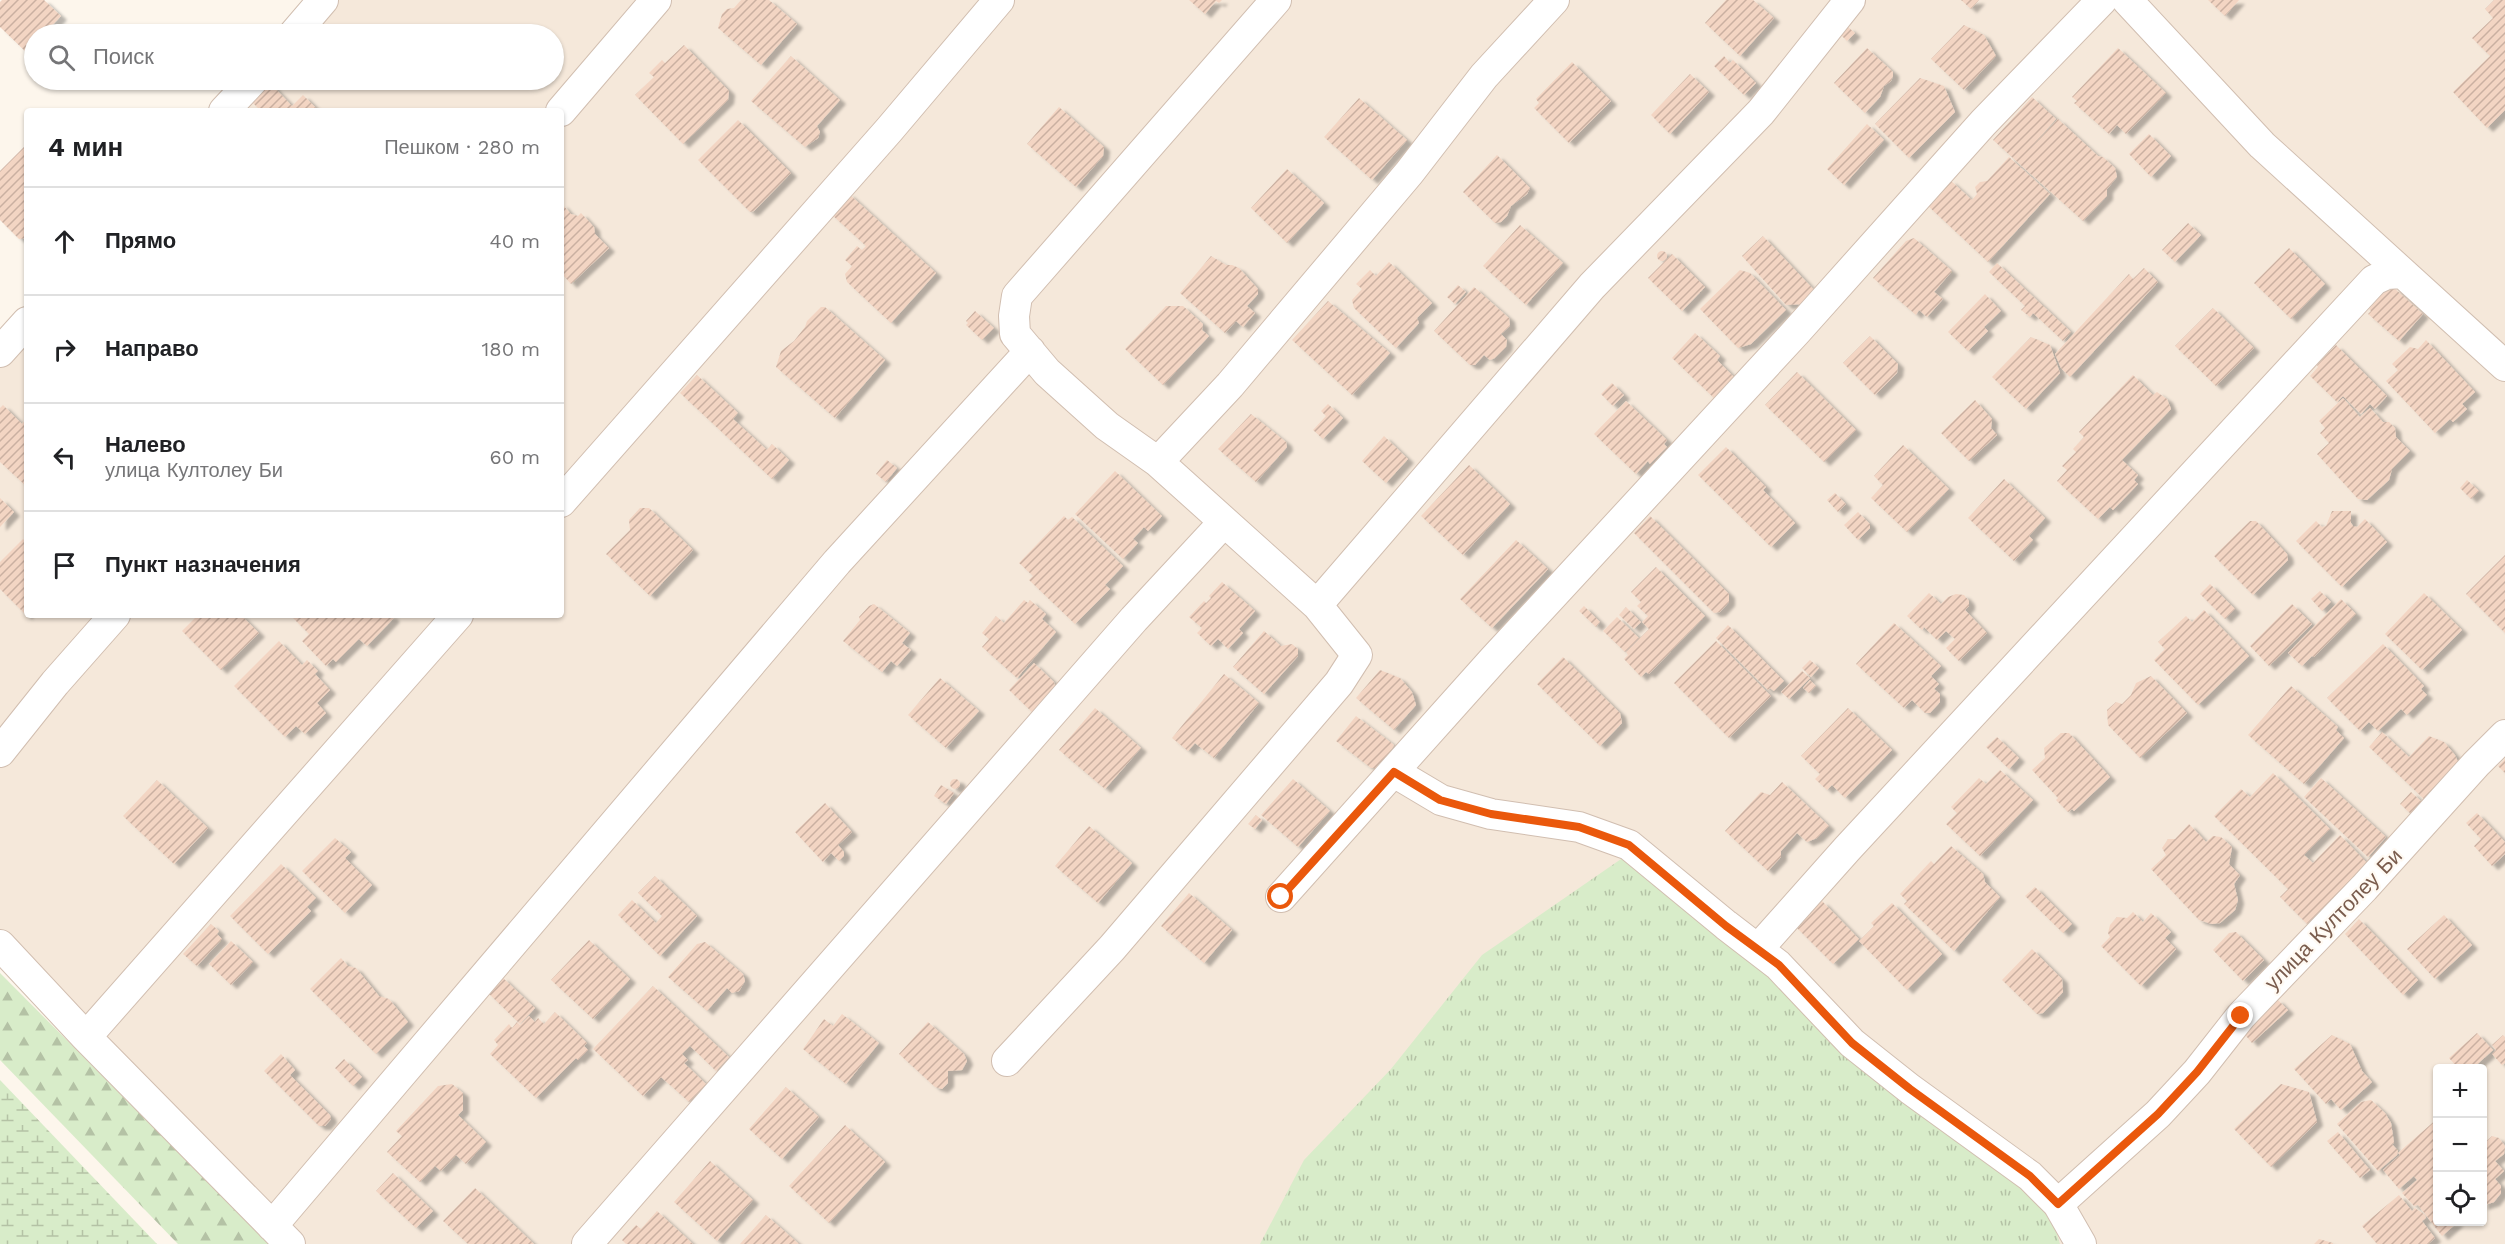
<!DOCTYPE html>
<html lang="ru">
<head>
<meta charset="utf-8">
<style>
  body { margin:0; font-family:"Work Sans",sans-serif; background:#f2f2f2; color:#202124 }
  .controls { position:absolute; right:18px; bottom:18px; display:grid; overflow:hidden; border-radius:6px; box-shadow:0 2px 4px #0004 }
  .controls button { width:54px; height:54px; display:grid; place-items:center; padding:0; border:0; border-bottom:2px solid #e0e0e0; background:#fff; color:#202124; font:30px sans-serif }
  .stop { position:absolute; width:18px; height:18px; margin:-14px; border:4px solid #ea580c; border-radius:50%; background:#fff }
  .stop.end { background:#ea580c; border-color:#fff; box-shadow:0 2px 6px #0008 }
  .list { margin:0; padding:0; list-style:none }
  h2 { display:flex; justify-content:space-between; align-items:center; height:78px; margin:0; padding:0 24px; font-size:26px }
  h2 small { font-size:20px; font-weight:400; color:#757577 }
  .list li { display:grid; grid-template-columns:39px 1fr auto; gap:18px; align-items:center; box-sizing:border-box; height:108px; padding:0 24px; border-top:2px solid #e0e0e0 }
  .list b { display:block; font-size:22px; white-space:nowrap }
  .list p { margin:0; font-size:20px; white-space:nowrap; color:#757577 }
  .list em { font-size:20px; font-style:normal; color:#757577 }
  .icon { flex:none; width:33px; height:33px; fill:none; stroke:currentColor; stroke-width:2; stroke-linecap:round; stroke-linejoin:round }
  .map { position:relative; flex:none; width:2505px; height:1244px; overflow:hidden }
  .search { position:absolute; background:#fff; box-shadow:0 2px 4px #0004; left:24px; top:24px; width:540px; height:66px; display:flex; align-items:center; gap:15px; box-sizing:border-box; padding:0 21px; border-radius:33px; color:#757577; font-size:22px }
  .panel { position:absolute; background:#fff; box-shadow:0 2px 4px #0004; left:24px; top:108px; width:540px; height:510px; border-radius:6px }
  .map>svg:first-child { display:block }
  .residential { fill:#f5e8da; fill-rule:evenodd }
  .grass { fill:url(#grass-tufts) }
  .forest { fill:url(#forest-firs) }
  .wetland { fill:url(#wetland-marsh) }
  .building { fill:url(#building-hatch); filter:url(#shadow) }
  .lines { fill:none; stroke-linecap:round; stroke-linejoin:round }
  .minor-casing { stroke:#d1beb0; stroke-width:32 }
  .minor { stroke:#fff; stroke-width:30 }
  .route { stroke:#ea580c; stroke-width:8 }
  .labels { text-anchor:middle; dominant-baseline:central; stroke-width:4.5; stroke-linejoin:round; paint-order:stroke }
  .street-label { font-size:21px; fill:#7a5c4d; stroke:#fffaf3 }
</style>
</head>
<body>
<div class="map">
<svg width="2505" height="1244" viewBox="0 0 2505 1244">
  <defs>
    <pattern id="grass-tufts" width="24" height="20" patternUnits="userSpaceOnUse" patternTransform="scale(1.5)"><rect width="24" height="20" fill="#d8ecc9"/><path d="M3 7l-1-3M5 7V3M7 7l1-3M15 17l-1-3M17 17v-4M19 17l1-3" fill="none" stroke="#b4c2a5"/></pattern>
    <pattern id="forest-firs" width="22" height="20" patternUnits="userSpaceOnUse" patternTransform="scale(1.5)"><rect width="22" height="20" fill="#d8ecc9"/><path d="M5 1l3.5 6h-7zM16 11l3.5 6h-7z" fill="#b4c2a5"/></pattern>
    <pattern id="wetland-marsh" width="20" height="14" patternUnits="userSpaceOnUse" patternTransform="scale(1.5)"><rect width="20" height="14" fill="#d8ecc9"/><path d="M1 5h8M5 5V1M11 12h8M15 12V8" fill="none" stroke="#b4c2a5"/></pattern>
    <pattern id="building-hatch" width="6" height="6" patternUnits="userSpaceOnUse" patternTransform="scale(1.5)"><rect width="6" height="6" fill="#f3d5c3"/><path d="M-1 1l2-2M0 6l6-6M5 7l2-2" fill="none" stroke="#cab0a1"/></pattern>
    <filter id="shadow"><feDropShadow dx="6" dy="4" stdDeviation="1.5" flood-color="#0004"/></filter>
  </defs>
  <rect width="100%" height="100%" fill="#fdf6ec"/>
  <path class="residential" d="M323,0H2505V1244H290L0,945V334L27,313V615H561V111H224L253,80H554V34H294ZM2438,1068H2482V1222H2438Z"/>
  <path class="grass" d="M1624,857L2045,1196L2060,1244H1260L1304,1160L1391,1069L1482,955Z"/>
  <path class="forest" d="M0,973L270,1244H178L0,1060Z"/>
  <path class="wetland" d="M0,1080L157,1244H0Z"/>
  <path class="building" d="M2,0H44L61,16L44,34H34V44L26,52L0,27V2Z
    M741,0H769L797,24L761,65L718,28L722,14L727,9L734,8Z
    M1189,0H1222L1219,3L1216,1L1205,14Z
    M1726,0H1753L1774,18L1740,56L1705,23Z
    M1961,0H1979L1971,9Z
    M2208,0H2239L2225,16Z
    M2494,0H2505V110L2487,128L2453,92L2490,56L2472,38L2493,18L2485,9Z
    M1964,25L1984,35L1996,56L1964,90L1931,59Z
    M1848,27L1855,33L1847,41L1841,35Z
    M684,45L729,91L728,100L683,144L635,95L654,77L649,73L662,60L665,63Z
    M1867,48L1893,72V76L1891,81L1884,86L1880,97L1865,113L1834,83Z
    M2118,48L2166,93L2126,134L2117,125L2109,134L2074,103L2077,101L2072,97Z
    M791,56L840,100L817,126L820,132L818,138L805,147L751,101Z
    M1724,56L1730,63L1733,60L1756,83L1744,95L1714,66Z
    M1572,62L1611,101L1569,143L1534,108L1539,103L1536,99Z
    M1690,74L1709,92L1670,134L1651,115Z
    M1920,78L1944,86L1955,112L1909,158L1875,124Z
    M270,83L292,106L303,95L319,111H261L252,102Z
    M2032,97L2056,119L2029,150L2058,119L2098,156L2103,157L2115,168L2117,177L2107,189V196L2083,221L1993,140Z
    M1359,98L1407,140L1372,180L1324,137Z
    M1059,107L1104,147L1103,156L1076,187L1027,144Z
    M738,120L791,173L754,211L750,212L698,160Z
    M1867,124L1884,140L1844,185L1827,169Z
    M2149,134L2171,156L2151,177L2129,154Z
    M27,144V238L19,239L0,220V171Z
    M1497,155L1530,188L1527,194L1511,206L1507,216L1501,222L1495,223L1463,192Z
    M2009,157L2050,194L1988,262L1927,205L1950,180L1972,200L1977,194L1975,187L1980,182L1987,181Z
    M1287,169L1324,203L1287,243L1251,208Z
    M848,193L936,273L891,323L847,282L845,274L852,266L845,260L857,246L862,250L866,246L830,213Z
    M561,203L571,214L578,216L581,213L594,227L595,234L609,248L571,284L561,273Z
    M2188,223L2201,235L2175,262L2162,250Z
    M1520,225L1563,263L1526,305L1483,266Z
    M1763,236L1816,292L1803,304L1786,305L1742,256Z
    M1914,238L1952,271L1934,292L1943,299L1927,317L1919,310L1916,315L1873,278L1906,241Z
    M2289,248L2325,284L2291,319L2254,283Z
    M1657 256a5 5 0 1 1 10 0a5 5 0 1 1-10 0Z
    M1672,254L1705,287L1682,311L1648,278Z
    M1211,256L1226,265H1232L1239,268L1258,289V294L1247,306L1255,313L1243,327L1236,321L1225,333L1180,293Z
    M1389,262L1432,303L1417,318L1419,323L1396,348L1354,308L1352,300L1362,289L1356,284L1370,270L1376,276Z
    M1997,263L2071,332L2063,341L2033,313L2030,317L2021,310L2025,306L1989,272Z
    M2144,268L2158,282L2070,377L2061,368L2055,354L2129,274L2133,279Z
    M1740,270L1750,273L1786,310L1751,344L1738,348L1700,309Z
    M1458,285L1466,292L1455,304L1447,297Z
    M1474,287L1509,318L1510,326L1501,334L1507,340L1506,347L1495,358L1490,360L1484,355L1475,365H1470L1434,331Z
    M2394,288L2423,314L2399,341L2368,314L2371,311L2369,309L2382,294Z
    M1985,294L2001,311L1984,327L1988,331L1968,351L1948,332Z
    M1328,301L1390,353L1352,395L1292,340Z
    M1166,306H1183L1203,324L1202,330L1209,336L1163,385L1125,349Z
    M821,307H825L885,360L835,418L776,367L781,351L794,341L805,327L807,321Z
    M2213,308L2254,348L2216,386L2175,346Z
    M975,311L994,328L982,340L966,325L968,323L966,321Z
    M1695,333L1720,356L1717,360L1735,378L1715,399L1672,358Z
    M1870,336L1898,364L1897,373L1875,395L1843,363Z
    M2031,337L2050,345L2060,373L2026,409L1992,377Z
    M2426,340L2475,392L2462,404L2467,409L2453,422L2450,419L2435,433L2386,381L2398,370L2392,364L2410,347L2418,349Z
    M2336,345L2387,396L2375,409L2370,404L2361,414L2343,396L2337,402L2310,376L2318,367L2317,365Z
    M1797,372L1856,430L1824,462L1765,405Z
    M697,375L738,413L733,419L767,450L772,444L789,460L772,479L680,393Z
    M2133,375L2153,395L2157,392L2167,399L2171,409L2122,460L2138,475L2134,480L2138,484L2113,510L2110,507L2098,519L2057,481L2067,470L2062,466L2076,452L2073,449L2084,437L2079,432Z
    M1612,383L1624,395L1613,406L1601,394Z
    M2343,398L2360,417L2370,408L2383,422H2389L2395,428L2396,437L2410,451L2392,469L2389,480L2367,500L2358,499L2317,454L2329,443L2320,433L2325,428L2319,421Z
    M1975,400L1992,419L1991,428L1997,435L1969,461L1941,433Z
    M1626,401L1667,440L1664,444L1667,447L1650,464L1648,461L1636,474L1594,434Z
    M1328,404L1343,418L1323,439L1313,430L1326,416L1321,411Z
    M3,405L22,424L27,418V487L0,462V408Z
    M1251,414L1286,442L1287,447L1256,482L1218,449Z
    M1384,436L1408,459L1386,483L1362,461Z
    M1903,445L1949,489L1907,532L1871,498L1883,485L1874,476Z
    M1726,447L1766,487L1763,490L1795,523L1771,547L1698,475Z
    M887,460L897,468L886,482L876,474Z
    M1469,465L1510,504L1463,555L1421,516Z
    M1115,471L1162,516L1148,531L1144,527L1133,539L1138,543L1123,559L1075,514Z
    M2004,479L2045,518L2029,536L2033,540L2014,561L1968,518Z
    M2467,480L2479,491L2471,499L2460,488Z
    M1835,493L1846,504L1838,512L1827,500Z
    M0,498L14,512L0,527Z
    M640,508H649L693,550L650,596L606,554L630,530L629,520Z
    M2332,511H2351V523L2353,526L2357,527L2365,519L2387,542L2342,587L2296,541L2316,521L2322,527L2326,526Z
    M1858,512L1870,524V528L1858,540L1844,525Z
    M1064,516L1068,520L1072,517L1123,566L1105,585L1110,589L1075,624L1029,580L1033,576L1019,563Z
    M1650,516L1729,594V602L1720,612L1714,613L1634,533Z
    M2250,521H2256L2287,554L2288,560L2253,595L2214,556Z
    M23,539L27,543V616L0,589V562Z
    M1516,540L1548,569L1492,628L1460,599Z
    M2505,555V633L2466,594Z
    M1656,567L1705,616L1649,674L1646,672L1641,677L1624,659L1628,655L1626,652L1649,629L1642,622L1648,616L1637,606L1641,602L1631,592Z
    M1222,582L1255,611L1239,629L1243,633L1228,649L1218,639L1211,646L1197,633L1202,628L1189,617L1204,601L1206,603L1211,598L1209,596Z
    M2210,584L2235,609L2225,619L2200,594Z
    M2320,591L2331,602L2322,611L2311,599Z
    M1929,593L1941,604L1948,597L1956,594L1964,595L1969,601V606L1965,610L1987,633L1959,661L1946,648L1955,639L1946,631L1937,640L1924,627L1922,630L1907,616Z
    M2424,593L2462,630L2422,670L2385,634Z
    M2341,599L2356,614L2314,657L2312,656L2302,666L2288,653Z
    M1024,600L1028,603L1030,600L1046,614L1042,619L1056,632L1017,678L982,647L989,639L982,633L996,616L1004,623Z
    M874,604L910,633L902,643L911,650L897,666L891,661L882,672L843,641L860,620L859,617L869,606Z
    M2292,604L2312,624L2269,666L2250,646Z
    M1584,606L1600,622L1596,627L1579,611Z
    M1626,607L1641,622L1634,629L1619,615Z
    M2204,610L2249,656L2198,705L2154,660L2165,649L2158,642L2186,616L2192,622Z
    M198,615H241L259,633L221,670L182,631Z
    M296,615H391L394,618L367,646L359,639L336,662L333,659L326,666L302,641L309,634L293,618Z
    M1617,617L1639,638L1625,652L1603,631Z
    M1894,623L1941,666L1931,676L1939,684L1934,689L1940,694V702L1930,713H1925L1912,700L1904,708L1856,664Z
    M1728,625L1784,681L1774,691L1770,688L1768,690L1716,638Z
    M1264,631L1281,646L1292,644L1298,649V656L1264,694L1233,667Z
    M279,641L302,665L307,660L318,671L315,674L330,690L317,703L326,713L305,734L296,726L285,737L234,686Z
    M1716,641L1771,696L1729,738L1674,683Z
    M2383,644L2424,686L2421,689L2427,695L2407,715L2401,709L2378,731L2369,722L2360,731L2327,698Z
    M1563,657L1620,713L1622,723L1600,746L1537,684Z
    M1810,660L1819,668L1811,677L1802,668Z
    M1034,663L1054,682L1056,690L1034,714L1009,690Z
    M1380,670L1400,678L1412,692L1416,705L1394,730L1356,698Z
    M1802,671L1810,678L1789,699L1781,692Z
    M1224,674L1259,703L1214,758L1195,743L1188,751L1172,738Z
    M2151,676L2187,713L2140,758L2108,725L2107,710L2116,702L2122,704L2131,695L2136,683Z
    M940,678L979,711L946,748L908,715Z
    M1810,680L1816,686L1809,693L1803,688Z
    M2291,686L2338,727L2336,730L2344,738L2304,784L2248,735Z
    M1095,708L1141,748L1105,789L1059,750Z
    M1848,708L1892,750L1845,798L1832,785L1827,790L1815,779L1820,774L1801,756Z
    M1356,716L1394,745L1384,763L1377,768H1371L1336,741Z
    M2382,732L2409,757L2429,736L2444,742L2455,755L2458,762L2425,800L2369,747Z
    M2061,733H2069L2110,777L2074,811L2072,809L2068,812L2056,800L2058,798L2032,770L2045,758L2044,748Z
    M1997,737L2019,758L2009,769L1986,747Z
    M2505,759V773L2498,766Z
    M2000,770L2033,800L1980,856L1946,824L1957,813L1951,807L1979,778L1986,784Z
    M2273,773L2330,829L2304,855L2313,863L2340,835L2367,863L2307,924L2280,897L2288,889L2214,816L2241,789L2250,797Z
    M2321,778L2386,837L2368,857L2304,797Z
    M1293,779L1330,811L1298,847L1261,815Z
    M950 784a5 5 0 1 1 10 0a5 5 0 1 1-10 0Z
    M157,780L208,828L174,864L123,816Z
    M1782,782L1829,826L1817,838L1807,842L1797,833L1781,851V857L1768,871L1725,831L1761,792L1770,795Z
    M941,785L954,793L946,804L934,796Z
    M2411,792L2422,802L2411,814L2400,804Z
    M825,803L852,832L838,845L844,852V856L839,861L831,853L823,862L795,832Z
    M2477,813L2505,842V854L2492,866L2474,846L2481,839L2466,823Z
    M1256,815L1262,820L1255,829L1248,824Z
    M2189,824L2206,842L2213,836L2221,837L2232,847L2229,864L2240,875L2234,884L2238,900L2235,910L2220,923L2212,924L2199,920L2151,869L2166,855L2162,848L2168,839H2175Z
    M1089,826L1132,863L1098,903L1055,866Z
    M335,838L351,852L345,858L372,885L345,913L302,871Z
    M1951,846L1983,874L1985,882L2000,897L1954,951L1904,904L1907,901L1900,894L1931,861L1934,864Z
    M281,864L316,898L307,907L311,911L268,954L230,916Z
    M655,876L697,916L660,956L618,915L632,900L656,923L662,916L638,893Z
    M2035,887L2072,924L2063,933L2025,896Z
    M1189,893L1232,930L1204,963L1161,926Z
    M1822,901L1859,939L1833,964L1795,926Z
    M1892,903L1942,954L1907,990L1859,941L1874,926L1871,923Z
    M2133,912L2143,922L2151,913L2171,932L2165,938L2176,949L2141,986L2101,946L2110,937L2108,933L2110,925L2117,917L2127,918Z
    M2444,915L2472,945L2435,979L2407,949Z
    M2359,919L2418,980L2403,995L2345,934Z
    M211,924L219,931L217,934L222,939L197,966L183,954Z
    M2236,932L2264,960L2243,981L2213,950L2229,933Z
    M589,940L630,979L593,1019L551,980Z
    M231,941L253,962L231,985L209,964Z
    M705,942L743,974L745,981L739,991L732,993L727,988L707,1011L668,977L697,944Z
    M2032,949L2062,979L2063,992L2043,1013L2037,1014L2002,980Z
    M341,958L348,966L356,968L379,996L389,999L408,1022L376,1054L310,989Z
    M502,977L535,1008L520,1024L487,992Z
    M653,986L729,1057L716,1071L690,1046L682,1054L688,1060L684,1063L706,1084L689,1102L661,1077L643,1096L593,1049Z
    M2277,999L2288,1010L2252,1043L2242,1031Z
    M555,1012L587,1043L584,1046L588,1050L578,1060L576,1058L536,1098L490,1054L498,1045L494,1040L509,1024L512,1028L517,1022L520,1025L529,1016L535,1022L538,1018L544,1024Z
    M842,1014L879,1043L846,1084L803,1049L824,1019L833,1026Z
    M928,1022L964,1054L967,1061L962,1070L948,1071V1083L942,1089L935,1087L899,1054Z
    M2477,1033L2493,1050L2473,1068H2458L2449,1058Z
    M2332,1035L2350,1044L2362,1071L2372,1082L2341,1110L2331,1099L2326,1104L2294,1069Z
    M2503,1035L2505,1037V1063L2502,1065L2492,1054L2496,1050L2492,1045Z
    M281,1054L295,1070L290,1075L330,1115L331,1119L325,1126H319L264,1071Z
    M344,1059L362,1077L353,1086L335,1068Z
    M452,1084L463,1093V1110L458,1115L486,1142L466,1164L456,1155L441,1171L435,1166L420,1182L387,1152L402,1136L396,1131L438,1086Z
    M2281,1084L2309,1092L2317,1122L2271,1167L2234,1129Z
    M786,1087L819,1117L782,1159L749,1129Z
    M2371,1100L2385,1113L2391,1123L2394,1143L2392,1144L2398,1151L2397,1155L2378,1171L2337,1124L2361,1102Z
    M2438,1118V1222H2458L2442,1236L2418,1205L2414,1206L2402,1193L2417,1180L2414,1176L2399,1189L2383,1170L2400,1155L2398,1153Z
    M845,1125L885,1162L829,1223L789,1186Z
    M2338,1132L2370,1170L2360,1178L2327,1141Z
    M2492,1136L2499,1138L2505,1146L2504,1154L2495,1161L2504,1171L2495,1179L2501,1186V1193L2494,1202L2482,1206V1145Z
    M710,1161L753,1200L717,1241L674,1202Z
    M393,1173L433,1211L416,1228L376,1191Z
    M475,1188L534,1244H468L443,1221Z
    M2399,1195L2412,1211L2415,1208L2425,1215L2426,1218L2422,1221L2435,1238L2428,1244H2377L2362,1226Z
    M657,1211L693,1244H626L622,1240L636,1225L641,1229Z
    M766,1215L799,1244H740Z
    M2319,1239L2333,1243V1244H2314Z"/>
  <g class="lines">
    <g class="minor-casing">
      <path id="minor" d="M2127,0L2262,145L2505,366
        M294,34L323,0
        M224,111L253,80
        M561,111L656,0
        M0,352L27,322
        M1158,462L1230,385L1409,173L1484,76L1554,0
        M561,502L889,130L999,0
        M1317,605L1592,286L1761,112L1850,0
        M0,752L55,683L115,615
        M1394,772L1441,800L1491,814L1579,827L1629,845L1726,925L1778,965L1852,1043L1910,1089L2030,1176L2058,1204L2081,1244
        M1281,897L1494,659L1796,332L1983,123L2102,0
        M0,945L86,1037L290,1244
        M1758,949L1847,849L2374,280L2387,274L2401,273
        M86,1037L458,615
        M1007,1061L1112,948L1339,683L1357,655L1317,605L1158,462L1107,426L1047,372L1015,334L1014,316L1017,296L1276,0
        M2058,1204L2158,1114L2197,1072L2241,1016L2364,888L2476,764L2505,735
        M272,1226L837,562L1030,351
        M587,1244L1134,619L1224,522"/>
    </g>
    <use href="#minor" class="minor"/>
  </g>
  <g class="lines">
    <path class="route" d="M1281,897L1394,772L1440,800L1491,814L1579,827L1629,845L1726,926L1779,965L1852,1043L1910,1089L2030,1176L2058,1204L2158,1114L2197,1072L2241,1016"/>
  </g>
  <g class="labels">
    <g class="street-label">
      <text transform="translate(2333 919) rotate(-46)">улица Култолеу Би</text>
    </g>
  </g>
</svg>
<div class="controls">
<button>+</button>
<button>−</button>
<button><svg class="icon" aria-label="locate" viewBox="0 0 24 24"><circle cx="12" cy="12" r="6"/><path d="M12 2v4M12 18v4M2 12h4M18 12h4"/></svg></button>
</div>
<div class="stop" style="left:1281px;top:897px"></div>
<div class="stop end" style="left:2241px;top:1016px"></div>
<div class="search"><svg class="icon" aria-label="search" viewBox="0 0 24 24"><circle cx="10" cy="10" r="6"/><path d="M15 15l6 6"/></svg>Поиск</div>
<section class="panel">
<h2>4 мин<small>Пешком · 280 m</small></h2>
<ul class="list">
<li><svg class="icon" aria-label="ahead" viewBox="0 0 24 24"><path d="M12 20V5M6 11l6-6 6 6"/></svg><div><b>Прямо</b></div><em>40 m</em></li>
<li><svg class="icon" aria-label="right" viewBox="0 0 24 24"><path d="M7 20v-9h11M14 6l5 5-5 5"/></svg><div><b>Направо</b></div><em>180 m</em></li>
<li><svg class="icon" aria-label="left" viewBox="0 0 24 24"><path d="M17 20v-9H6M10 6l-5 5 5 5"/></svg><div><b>Налево</b><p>улица Култолеу Би</p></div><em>60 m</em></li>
<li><svg class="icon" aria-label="arrive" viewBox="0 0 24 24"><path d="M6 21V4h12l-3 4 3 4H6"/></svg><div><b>Пункт назначения</b></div></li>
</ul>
</section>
</div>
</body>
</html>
